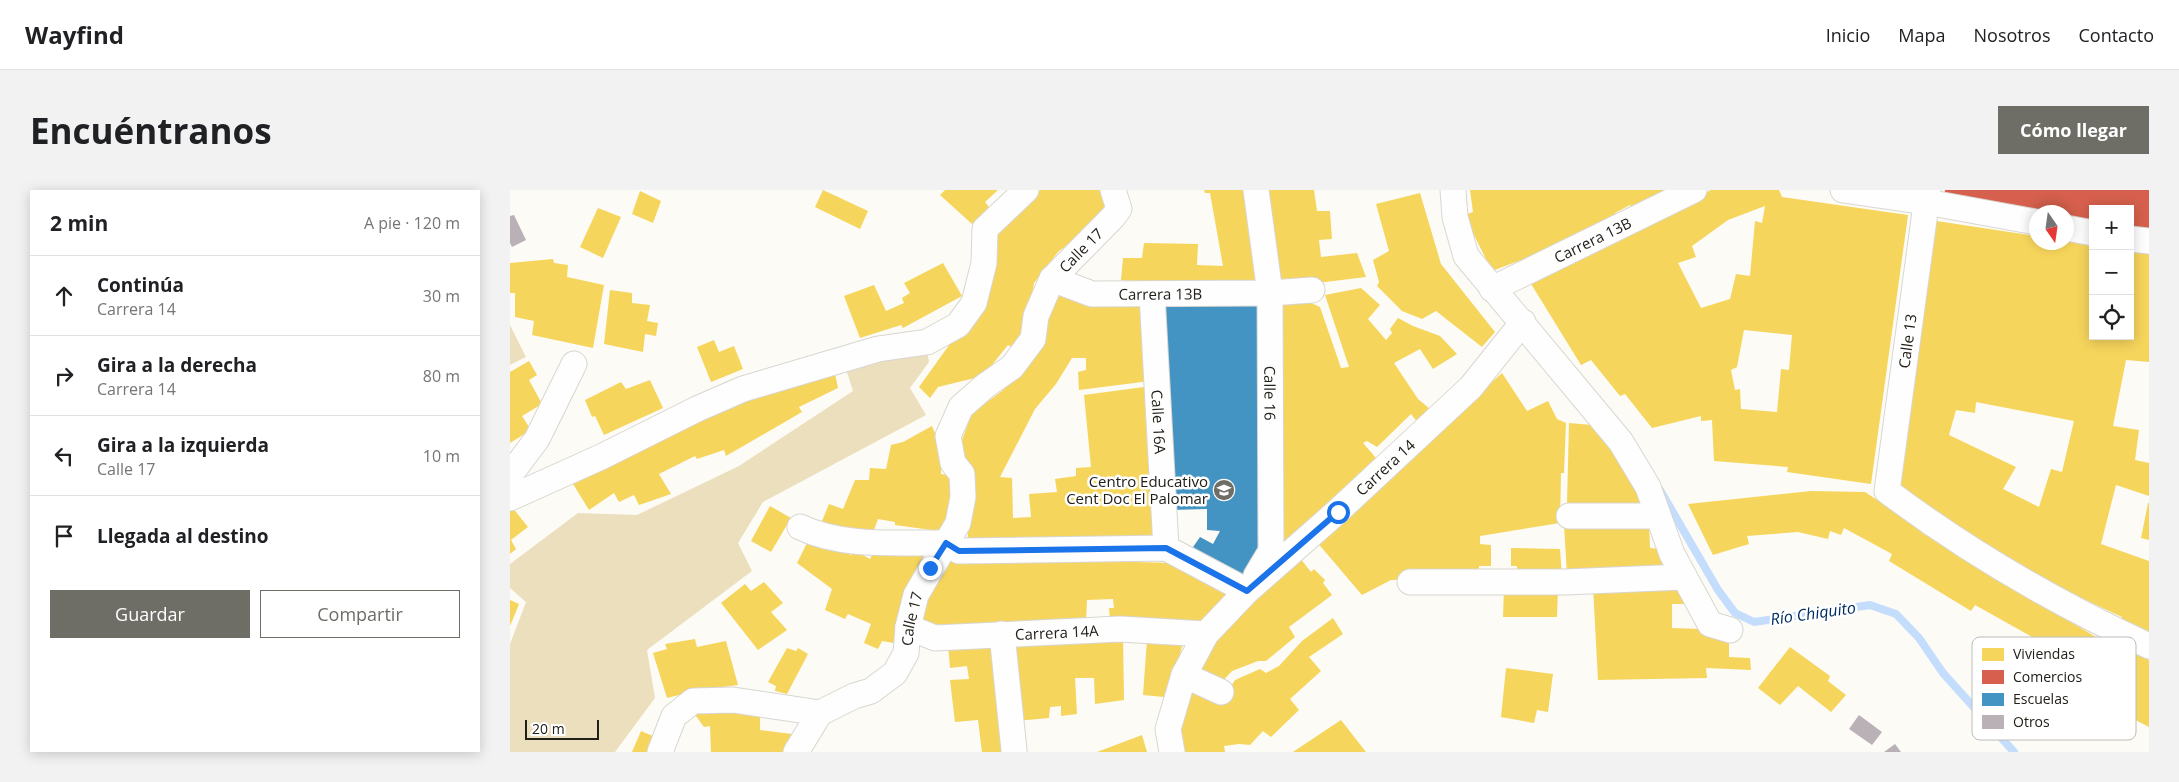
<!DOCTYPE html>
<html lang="es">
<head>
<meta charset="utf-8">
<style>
  body { margin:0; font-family:"Open Sans",sans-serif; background:#f2f2f2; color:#202124 }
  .controls { position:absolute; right:15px; top:15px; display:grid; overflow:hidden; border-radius:0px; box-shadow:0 2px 12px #0003 }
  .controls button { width:45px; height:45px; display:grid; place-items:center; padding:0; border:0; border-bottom:1px solid #e0e0e0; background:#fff; color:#202124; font:25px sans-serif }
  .compass { position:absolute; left:1519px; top:15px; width:45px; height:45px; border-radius:50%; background:#fff; box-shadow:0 2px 12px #0003; rotate:167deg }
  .scale { position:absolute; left:15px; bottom:12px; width:74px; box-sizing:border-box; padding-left:5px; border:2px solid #222019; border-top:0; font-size:14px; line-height:18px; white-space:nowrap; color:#222019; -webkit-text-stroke:4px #fff; paint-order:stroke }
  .stop { position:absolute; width:15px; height:15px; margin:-11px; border:4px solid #1a73e8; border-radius:50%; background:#fff }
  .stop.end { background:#1a73e8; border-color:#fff; box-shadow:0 1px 5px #0008 }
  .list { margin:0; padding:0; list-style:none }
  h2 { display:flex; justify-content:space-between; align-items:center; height:65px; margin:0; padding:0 20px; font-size:21px }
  h2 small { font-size:16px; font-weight:400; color:#757577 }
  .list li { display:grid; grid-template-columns:32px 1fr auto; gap:15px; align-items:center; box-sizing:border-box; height:80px; padding:0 20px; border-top:1px solid #e0e0e0 }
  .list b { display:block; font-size:19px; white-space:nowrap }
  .list p { margin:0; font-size:16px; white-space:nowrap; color:#757577 }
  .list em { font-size:16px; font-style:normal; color:#757577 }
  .actions { display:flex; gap:10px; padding:15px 20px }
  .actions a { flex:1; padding:11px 0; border:1px solid #6e6d66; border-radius:0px; text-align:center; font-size:18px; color:#6e6d66 }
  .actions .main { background:#6e6d66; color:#fff }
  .icon { flex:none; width:28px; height:28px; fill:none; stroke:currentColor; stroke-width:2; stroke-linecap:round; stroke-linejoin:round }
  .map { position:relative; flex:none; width:1639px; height:562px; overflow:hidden; border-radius:0px }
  header { display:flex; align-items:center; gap:30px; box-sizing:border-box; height:70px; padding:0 25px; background:#fff; border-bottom:1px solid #e0e0e0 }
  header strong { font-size:24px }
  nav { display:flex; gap:28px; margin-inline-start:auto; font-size:18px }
  .intro { display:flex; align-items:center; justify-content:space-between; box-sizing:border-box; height:120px; padding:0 30px }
  h1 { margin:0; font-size:35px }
  .button { padding:12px 22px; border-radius:0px; background:#6e6d66; color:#fff; font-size:18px; font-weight:700 }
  main { display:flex; gap:30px; padding:0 30px }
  aside { flex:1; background:#fff; border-radius:0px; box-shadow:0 2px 12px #0003 }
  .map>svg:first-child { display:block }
  .forest { fill:#ecdfbe }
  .homes { fill:#f6d55c; fill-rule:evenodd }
  .shops { fill:#d6604d }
  .schools { fill:#4393c3 }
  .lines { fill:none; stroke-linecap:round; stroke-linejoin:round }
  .stream { stroke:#c5ddfc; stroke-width:8 }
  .building { fill:#b9b1b6 }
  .street-casing { stroke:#d8d6d0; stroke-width:27 }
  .street { stroke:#fffefe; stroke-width:25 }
  .route { stroke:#1a73e8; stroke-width:6 }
  .labels { text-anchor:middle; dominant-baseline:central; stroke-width:5; stroke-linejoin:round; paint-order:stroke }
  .street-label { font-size:15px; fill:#222019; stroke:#fff }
  .poi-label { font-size:15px; fill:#222019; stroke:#fff; text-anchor:end }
  .water-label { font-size:16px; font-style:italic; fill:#002c61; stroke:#fff }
  .key { fill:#fff; stroke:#bdbcba; stroke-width:1 }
  .key-label { font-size:14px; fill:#222019 }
</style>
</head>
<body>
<header>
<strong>Wayfind</strong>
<nav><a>Inicio</a><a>Mapa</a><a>Nosotros</a><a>Contacto</a></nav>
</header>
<div class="intro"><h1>Encuéntranos</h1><a class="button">Cómo llegar</a></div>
<main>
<aside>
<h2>2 min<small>A pie · 120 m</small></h2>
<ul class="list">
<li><svg class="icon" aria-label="ahead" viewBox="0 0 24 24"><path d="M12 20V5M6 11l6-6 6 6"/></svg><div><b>Continúa</b><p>Carrera 14</p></div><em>30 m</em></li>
<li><svg class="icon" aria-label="right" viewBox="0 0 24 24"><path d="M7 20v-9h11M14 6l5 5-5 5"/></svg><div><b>Gira a la derecha</b><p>Carrera 14</p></div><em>80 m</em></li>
<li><svg class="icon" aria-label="left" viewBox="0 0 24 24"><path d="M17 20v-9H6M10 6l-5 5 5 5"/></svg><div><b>Gira a la izquierda</b><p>Calle 17</p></div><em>10 m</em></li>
<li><svg class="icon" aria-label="arrive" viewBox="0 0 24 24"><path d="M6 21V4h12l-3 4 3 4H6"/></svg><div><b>Llegada al destino</b></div></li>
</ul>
<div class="actions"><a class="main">Guardar</a><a>Compartir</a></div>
</aside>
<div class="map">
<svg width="1639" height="562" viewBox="0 0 1639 562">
  <rect width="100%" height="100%" fill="#fcfbf6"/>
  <path class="forest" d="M0,135L16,167L0,175Z
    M417,161L419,172L400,198L416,225L253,312L228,353L242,381L137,460L145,508L105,562H0V454L16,412L0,398V374L68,323L127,325L229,276L343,201L335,176Z"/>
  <path class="homes" d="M313,0L358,21L350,39L305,17Z
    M435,0H488L475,12L479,17L462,34L430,5Z
    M530,0H593L601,13L565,49L548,62L524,93L519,133L504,159L498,155L473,186L428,197L420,208L409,197L475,105L478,62L488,61L486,42Z
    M694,0H736L750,99L650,94L611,90L613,68H632L634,53L688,54L687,75L713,76L700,3H695Z
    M753,0H804L807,21H820L822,49L809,50L811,67L847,63L856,87L766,98Z
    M960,0H1165L1123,21L1120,15L1105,23L1107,30L1012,73L1011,70L982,81L954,25L963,22Z
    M1201,0H1269L1272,7L1398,25L1361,294L1277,282L1278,277L1204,271L1202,230L1191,231V226L1142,238L1115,204L1110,206L1081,170L1071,175L1018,89ZM1255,16L1252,33L1245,31L1240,86L1226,84L1220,109L1191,118L1168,73L1186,67L1182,56L1218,30ZM1234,140L1282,145L1279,180L1271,179L1267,222L1231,219L1230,199L1225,200L1221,180L1227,177Z
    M130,1L151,11L143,33L122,24Z
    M910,3L931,74L985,142L972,157L926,121L912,129L892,121L867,96L869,92L863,70L879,61L866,14Z
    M88,18L111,27L93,68L70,57Z
    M1420,30L1526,46V52H1556V51L1583,55V146H1620V61L1639,63V172L1616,170L1603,236L1629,240L1625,270L1639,273V306L1606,295L1591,354L1639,371V451L1610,433L1612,427L1526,387L1384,299ZM1466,212L1564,231L1552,282L1541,279L1529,317L1493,299L1506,277L1439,245L1446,220L1465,223Z
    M43,69L44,73L58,75L57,87L94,95L83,158L22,145L24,131L5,127V103H0V73Z
    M433,73L452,106L393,138L391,135L350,148L334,106L364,95L376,121L394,113L392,108L400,103L394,93Z
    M851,98L870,115L858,129L876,150L882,143L880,139L888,128L903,136L930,146L947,164L923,179L910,159L884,173L908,209L920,219L908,233L901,224L867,257L857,251L853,253L866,268L768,358L765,112L798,107L801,113L810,117L831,178L839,177L815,105Z
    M100,100L122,103V113L140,115L137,131L148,133L146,146L135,144L133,162L94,154Z
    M543,102L635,109L640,191L569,200L568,182L576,180V168H562L546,194L525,219L490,287L502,288L503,328L521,327L519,304L547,302L545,289L566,286V278L581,277L574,205L634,197L637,252L643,253L648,346L457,354L463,290L448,261L462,223L492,201L532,157Z
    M204,150L209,162L224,156L233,179L201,192L187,157Z
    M19,171L27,185L19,190L32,214L12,226L21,240L0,253V182Z
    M324,179L328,198L289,217L292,222L216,266L214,260L187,269L185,266L149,284L161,304L129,315L124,305L109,312L104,303L79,320L63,294L218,212L220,217L291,193Z
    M992,183L1017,221L1038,211L1047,229L1056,233L1054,283H1051L1050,333L970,346V354L981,355V376H969V388L881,390L852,405L806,351Z
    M140,190L153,218L94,245L85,226L82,227L75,210L111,192L116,199Z
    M1059,233L1082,235L1118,274L1140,322H1059L1057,314Z
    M422,236L431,258V284L443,286L436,342L385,335V332L368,329L362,346L310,336L319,314L333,319L345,290H359L360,278L376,279L381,255L393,252Z
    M1301,301L1355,302L1413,340L1412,343L1505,395L1504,398L1596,453L1598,450L1639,470V537L1612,523L1605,536L1566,514L1581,480L1465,415L1461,421L1379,371L1382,364L1334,338L1331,345L1320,341L1318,349L1288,342L1237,346L1239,354L1203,365L1178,314Z
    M1638,313H1639V350L1631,348Z
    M260,316L281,328L261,362L241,351Z
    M2,317L18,337L1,350L6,359L0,364V319Z
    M1139,332L1140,358L1152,359L1153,383L1057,385L1054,334Z
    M299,349L341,365L345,361L360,369L366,357L420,363L384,453L372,451L368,459L354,453L361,434L338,424L335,429L315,420L322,399L287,373Z
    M1001,358L1050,359L1052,387L1007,386V376H1001Z
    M445,368L667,373L725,400L695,437L600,431L599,418H604L603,409L577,410L576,431L413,435L417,395Z
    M790,368L801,382L804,379L815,390L813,393L822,405L779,437L785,447L756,471H748L722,481L708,496L685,481L710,439Z
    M254,392L273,413L261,422L277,440L248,460L211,413L235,394L241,401Z
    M1170,394L1178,414H1162V438L1192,439V445L1219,447V467L1240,468L1241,480L1196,478L1197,488L1088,490L1083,397Z
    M994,398H1048L1047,427H993Z
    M0,410L9,414L0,436Z
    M823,428L833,444L799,467L811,481L780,509L789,520L761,547L753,541L740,555L729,554L714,556L715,562H671L667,529L678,495L714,508L725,490L750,479L756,483L769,476L792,451Z
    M613,448L614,510L585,514L584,488H565L567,524L551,526V516L540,517L539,528L505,531L499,450Z
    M185,449L187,457L216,451L228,495L189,500L157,508L143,463L157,459L155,454Z
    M486,450L495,562H472L468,530L445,532L440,490L459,489L457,476L440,478L438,455Z
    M637,450H674L665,481L654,507L633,505Z
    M1280,457L1320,486L1318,491L1336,505L1321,522L1288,496L1270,515L1248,498Z
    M277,458L286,461L288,458L298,464L277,504L265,501L266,496L258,492Z
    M996,478L1043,484L1038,522L1027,520L1024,533L991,527Z
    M198,518L250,524V540L282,544L274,562H201L200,536L194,537L183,522Z
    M831,530L856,562H783Z
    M131,541L145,547L141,562H122Z
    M632,545L637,562H587Z"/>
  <path class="shops" d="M1435,0H1639V40L1620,38V19H1583V30L1556,25V22H1540L1434,5Z"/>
  <path class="schools" d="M648,110L753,111L750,363L734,390L681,360L690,347L703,354L710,341L697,340V319L660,320Z"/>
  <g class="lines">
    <path class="stream" d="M1150,300L1208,400L1225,423L1244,432L1360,415L1386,424L1409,448L1433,483L1504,562"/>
  </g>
  <path class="building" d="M4,25L16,50L2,57L0,53V26Z
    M1349,525L1372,542L1362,555L1339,539Z
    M1385,554L1391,562H1374Z"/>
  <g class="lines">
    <g class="street-casing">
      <g id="street">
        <path id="s1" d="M746,0L760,103L761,361L746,386"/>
        <path d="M943,0L945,27L956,66L1111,252L1138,297L1162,364L1200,434L1220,440"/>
        <path d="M1333,0L1416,12L1526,32"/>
        <path d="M1418,0L1377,301C1457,361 1548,414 1639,456"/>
        <path d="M1556,38L1583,43"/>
        <path d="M1620,49L1639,51"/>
        <path id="s2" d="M542,89L582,104L760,103L802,100"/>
        <path id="s3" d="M982,99L1184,0"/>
        <path id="s4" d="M642,104L656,358"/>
        <path d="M0,285L27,249L64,174"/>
        <path d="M0,308L91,267L187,219L233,199L368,159L417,152L448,135L464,113L474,73L475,39L516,0"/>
        <path d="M1059,326H1148"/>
        <path d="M290,337C334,358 388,352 436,353L449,361L656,358L737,401"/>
        <path d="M900,392H1055L1173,387"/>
        <path id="s5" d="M398,437L425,448L610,439L696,444"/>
        <path d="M492,444L504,560"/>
        <path d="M674,485L711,502"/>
        <path id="s6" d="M150,562L164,526L183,511L223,510L310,523L344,506L361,501L385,483L396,463L398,437L406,405L448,333L453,307L452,284L443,273L438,246L451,217L475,196L502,177L523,149L526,126L542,89L603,27L609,19L603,0"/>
        <path d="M286,562L310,523"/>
        <path id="s7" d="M662,562L658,539L674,485L696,444L737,401L828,321L961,197L1013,132"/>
      </g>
    </g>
    <use href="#street" class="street"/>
  </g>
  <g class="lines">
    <path class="route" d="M420,378L436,353L449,361L656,358L737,401L828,322"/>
  </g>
  <defs>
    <g id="school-disc" transform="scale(1.125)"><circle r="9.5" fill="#6e6d66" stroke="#fff"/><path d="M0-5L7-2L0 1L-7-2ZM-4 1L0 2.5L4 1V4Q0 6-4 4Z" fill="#fff"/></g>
  </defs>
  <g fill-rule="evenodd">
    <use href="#school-disc" x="714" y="300"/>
  </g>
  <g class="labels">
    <g class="street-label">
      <text stroke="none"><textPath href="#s3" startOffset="112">Carrera 13B</textPath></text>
      <text stroke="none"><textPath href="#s6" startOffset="769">Calle 17</textPath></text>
      <text stroke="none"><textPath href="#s2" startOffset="111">Carrera 13B</textPath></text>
      <text transform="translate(1397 151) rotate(-82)">Calle 13</text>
      <text stroke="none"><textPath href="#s1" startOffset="204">Calle 16</textPath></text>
      <text stroke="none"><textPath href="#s4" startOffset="128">Calle 16A</textPath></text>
      <text stroke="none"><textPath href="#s7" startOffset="371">Carrera 14</textPath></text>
      <text stroke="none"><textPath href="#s6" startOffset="334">Calle 17</textPath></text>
      <text stroke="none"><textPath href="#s5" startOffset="151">Carrera 14A</textPath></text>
    </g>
    <g class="poi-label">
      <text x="698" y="291">Centro Educativo<tspan x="698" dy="17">Cent Doc El Palomar</tspan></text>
    </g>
    <g class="water-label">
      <text transform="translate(1303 423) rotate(-8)">Río Chiquito</text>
    </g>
  </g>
  <rect x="1462" y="447" width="164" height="103" rx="8" class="key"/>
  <rect x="1472" y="458" width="22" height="13" fill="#f6d55c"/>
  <rect x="1472" y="480" width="22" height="14" fill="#d6604d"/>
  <rect x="1472" y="503" width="22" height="13" fill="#4393c3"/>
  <rect x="1472" y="525" width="22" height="14" fill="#b9b1b6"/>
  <g class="key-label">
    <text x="1503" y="469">Viviendas</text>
    <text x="1503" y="492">Comercios</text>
    <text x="1503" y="514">Escuelas</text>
    <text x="1503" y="537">Otros</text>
  </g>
</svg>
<div class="controls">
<button>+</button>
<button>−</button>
<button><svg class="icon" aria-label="locate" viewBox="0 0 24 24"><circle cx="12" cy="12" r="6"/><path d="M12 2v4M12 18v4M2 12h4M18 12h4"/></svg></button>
</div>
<svg class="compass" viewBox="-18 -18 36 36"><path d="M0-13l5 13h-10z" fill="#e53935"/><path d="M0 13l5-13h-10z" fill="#757577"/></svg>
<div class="scale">20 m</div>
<div class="stop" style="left:828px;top:322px"></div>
<div class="stop end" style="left:420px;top:378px"></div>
</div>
</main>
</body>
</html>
